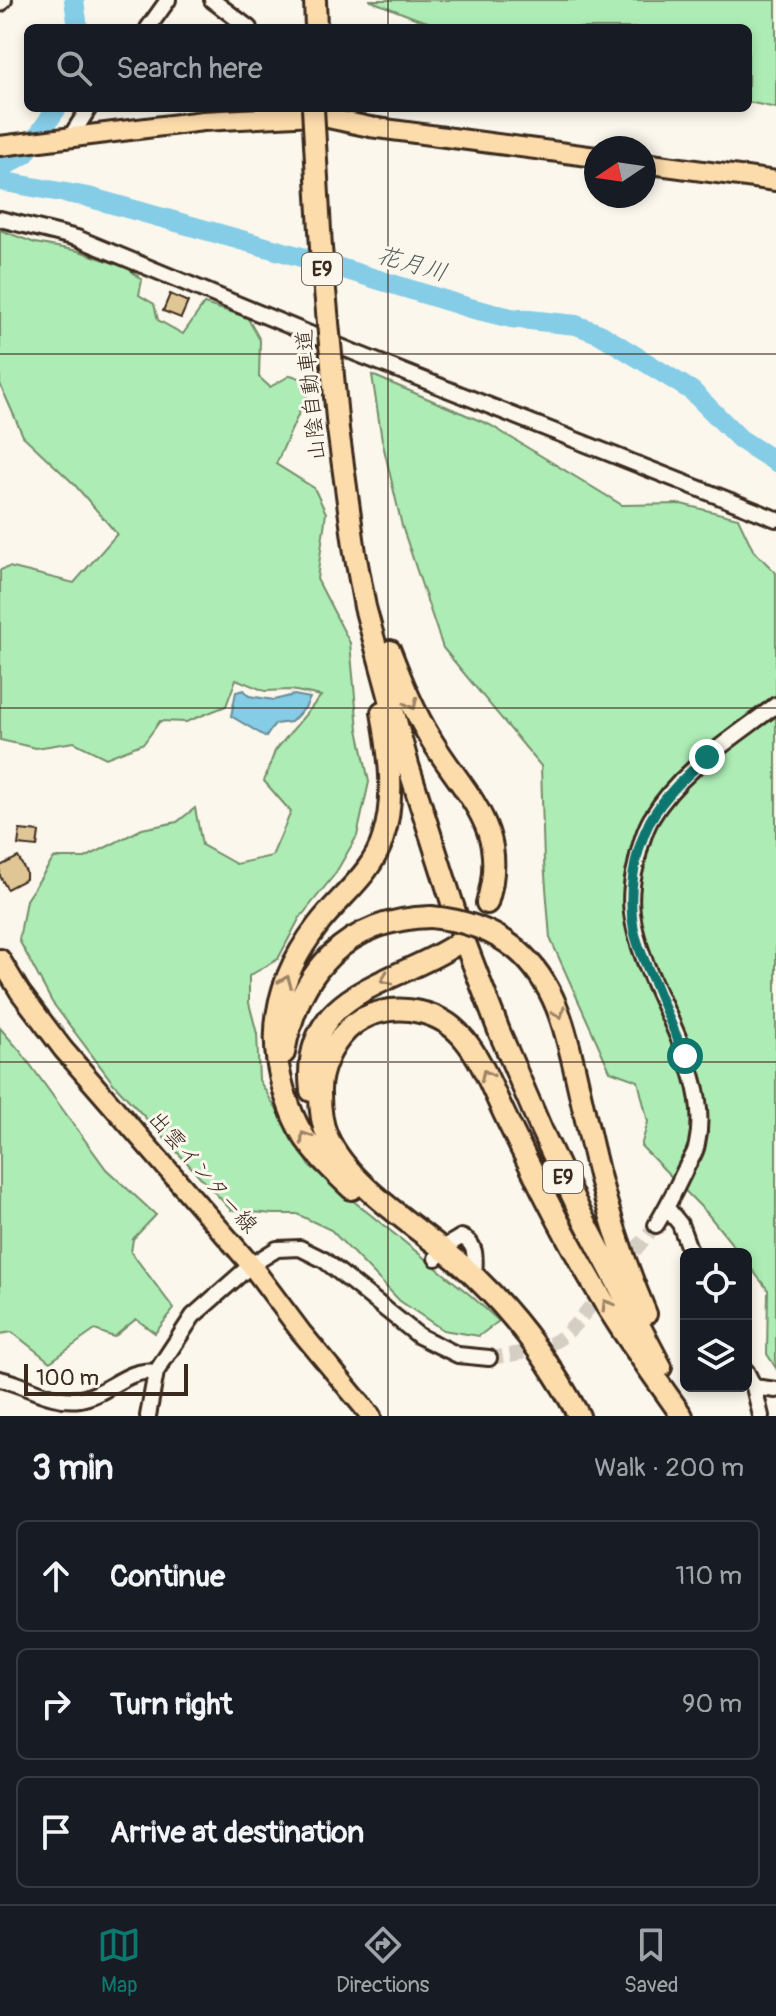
<!DOCTYPE html>
<html lang="en">
<head>
<meta charset="utf-8">
<style>
  body { margin:0; font-family:Pangolin,"Klee One",sans-serif; background:#242831; color:#f1f3f6 }
  .controls { position:absolute; right:24px; bottom:24px; display:grid; overflow:hidden; border-radius:12px; box-shadow:0 4px 12px #0003 }
  .controls button { width:72px; height:72px; display:grid; place-items:center; padding:0; border:0; border-bottom:2px solid #363941; background:#171b24; color:#f1f3f6; font:40px sans-serif }
  .compass { position:absolute; left:584px; top:136px; width:72px; height:72px; border-radius:50%; background:#171b24; box-shadow:0 4px 12px #0003; rotate:257deg }
  .scale { position:absolute; left:24px; bottom:20px; width:164px; box-sizing:border-box; padding-left:8px; border:4px solid #3b2a1e; border-top:0; font-size:22px; line-height:28px; white-space:nowrap; color:#3b2a1e; -webkit-text-stroke:6px #fbf7ec; paint-order:stroke }
  .stop { position:absolute; width:24px; height:24px; margin:-18px; border:6px solid #0f766e; border-radius:50%; background:#fff }
  .stop.end { background:#0f766e; border-color:#fff; box-shadow:0 2px 8px #0008 }
  .list { margin:0; padding:0; list-style:none }
  h2 { display:flex; justify-content:space-between; align-items:center; height:104px; margin:0; padding:0 32px; font-size:34px }
  h2 small { font-size:26px; font-weight:400; color:#9ea1a6 }
  .list li { display:grid; grid-template-columns:52px 1fr auto; gap:24px; align-items:center; box-sizing:border-box; height:112px; margin:0 16px 16px; padding:0 16px; border:2px solid #363941; border-radius:12px }
  .list b { display:block; font-size:30px; white-space:nowrap }
  .list em { font-size:26px; font-style:normal; color:#9ea1a6 }
  .icon { flex:none; width:44px; height:44px; fill:none; stroke:currentColor; stroke-width:2; stroke-linecap:round; stroke-linejoin:round }
  .map { position:relative; flex:none; width:776px; height:1416px; overflow:hidden }
  .search { position:absolute; background:#171b24; box-shadow:0 4px 12px #0003; left:24px; right:24px; top:24px; height:88px; display:flex; align-items:center; gap:20px; box-sizing:border-box; padding:0 28px; border-radius:12px; color:#9ea1a6; font-size:30px }
  .sheet { height:488px; background:#171b24 }
  nav { display:flex; justify-content:space-around; align-items:center; box-sizing:border-box; height:112px; border-top:2px solid #363941; background:#171b24; font-size:22px; color:#9ea1a6 }
  nav a { display:grid; justify-items:center; gap:4px }
  nav .on { color:#0f766e }
  .map>svg:first-child { display:block }
  .green { fill:#adedb5; stroke:#748c6a; stroke-width:2 }
  .water { fill:#85cce6; stroke:#678b96; stroke-width:2 }
  .lines { fill:none; stroke-linecap:round; stroke-linejoin:round }
  .river { stroke:#85cce6; stroke-width:20 }
  .building { fill:#e0c595; stroke:#3b2a1e; stroke-width:2 }
  .minor-tunnel { stroke:#d5cec3; stroke-width:14; stroke-dasharray:14 7; stroke-linecap:butt }
  .minor-casing { stroke:#3b2a1e; stroke-width:20 }
  .major-casing { stroke:#3b2a1e; stroke-width:24 }
  .highway-casing { stroke:#3b2a1e; stroke-width:26 }
  .minor { stroke:#fbf7ec; stroke-width:14 }
  .major { stroke:#fddcac; stroke-width:18 }
  .highway { stroke:#fddcac; stroke-width:20 }
  .highway-bridge-casing { stroke:#3b2a1e; stroke-width:26; stroke-linecap:butt }
  .highway-bridge { stroke:#fddcac; stroke-width:20 }
  .oneway { stroke:#9c8365 }
  .route { stroke:#0f766e; stroke-width:10 }
  .grid { fill:none; stroke:#3b2a1e; stroke-width:2; stroke-opacity:0.55 }
  .labels { text-anchor:middle; dominant-baseline:central; stroke-width:6; stroke-linejoin:round; paint-order:stroke }
  .shield { fill:#fbf7ec; stroke:#75685c; stroke-width:2 }
  .shield-label { font-size:20px; font-weight:bold; fill:#3b2a1e }
  .street-label { font-size:22px; fill:#3b2a1e; stroke:#fbf7ec }
  .water-label { font-size:24px; font-style:italic; fill:#515b5a; stroke:#fbf7ec }
</style>
</head>
<body>
<div class="map">
<svg width="776" height="1416" viewBox="0 0 776 1416">
  <rect width="100%" height="100%" fill="#fbf7ec"/>
  <filter id="ink" filterUnits="userSpaceOnUse"><feTurbulence type="fractalNoise" baseFrequency=".0125" numOctaves="2"/><feDisplacementMap in="SourceGraphic" scale="16" xChannelSelector="R" yChannelSelector="G"/><feConvolveMatrix kernelMatrix="1 2 1 2 8 2 1 2 1" color-interpolation-filters="sRGB"/></filter>
  <g filter="url(#ink)">
    <path class="green" d="M369,0H776V108L748,102V28H447L415,18Z
      M0,230L35,243L79,251L128,268L142,280L139,295L154,304L158,320L183,334L204,304L247,317L260,340L259,377L270,387L291,375L305,380L307,395L276,464L314,488L326,513L317,579L350,643L358,729L369,782L357,836L335,874L299,919L278,959L249,976V1003L257,1034L259,1080L310,1166L469,1294L499,1321L479,1336L443,1330L400,1301L331,1230L297,1214H273L231,1210L113,1083L52,1002L19,940L26,900L54,858H85L142,829L177,822L195,808L202,845L236,864L272,856L291,812L264,781L275,751L321,696L291,690L265,691L236,679L226,706L186,722L160,721L144,743L106,758L74,742L36,748L0,740V570L9,567L74,583L117,534L74,484L23,436L0,384Z
      M372,375L490,425L622,505L681,504L738,518L753,550L776,573V1368L767,1354L768,1290L746,1262V1254H740L707,1213L641,1146L648,1122L638,1081L610,1071L550,938L544,862L541,766L443,648L402,526L382,440Z
      M0,1028L21,1052L106,1169L156,1215L133,1239L131,1252L174,1309L155,1333L136,1319L114,1337L95,1330L50,1362L12,1332L0,1334Z"/>
    <path class="water" d="M244,690L249,696L274,700L294,695L310,698L305,708L291,722L275,724L266,737L231,716L236,692Z"/>
    <g class="lines">
      <path class="river" d="M74,0L78,28
        M0,169L25,154L57,108
        M0,181L88,197L337,267L470,308L511,318L576,325L600,334L692,391L740,439L776,462"/>
    </g>
    <path class="building" d="M170,294L188,302L181,318L163,311Z
      M20,830L39,832L37,847L18,845Z
      M18,857L26,872V879L7,889L0,876V866Z"/>
    <g class="lines">
      <path class="minor-tunnel" d="M621,1267L656,1225
        M489,1358C509,1356 538,1350 556,1341C572,1332 592,1304 603,1290"/>
      <g class="minor-casing">
        <path id="minor" d="M212,0L249,28
          M0,4L4,0
          M148,28L168,0
          M69,139L89,108
          M0,219L77,238L358,354L776,519
          M667,1208L680,1224L691,1254
          M656,1225C668,1206 677,1186 687,1166C691,1159 696,1152 697,1144C714,1068 641,988 632,913C630,898 632,880 636,865C639,850 643,833 651,819C680,770 732,739 776,705
          M436,1258L448,1245L461,1237C478,1243 475,1261 474,1276
          M746,1371L754,1387L761,1416
          M0,1379C27,1385 51,1403 80,1399C107,1395 128,1367 156,1372
          M754,1387L776,1390
          M148,1416L156,1372L193,1316L251,1265L277,1249L300,1248L324,1260L419,1336L458,1355L489,1358"/>
      </g>
      <g class="major-casing">
        <path id="major" d="M0,146L203,121L314,115L370,127L596,157
          M644,163L776,181
          M0,959L20,992L63,1049L251,1265L301,1332L371,1416"/>
      </g>
      <g class="highway-casing">
        <path id="highway" d="M315,0L316,28
          M338,429L355,553L365,607L408,765L464,940L499,1031L541,1129L580,1212L661,1367
          M390,651C402,682 414,712 432,741C467,798 510,829 487,903
          M516,949C556,983 566,1031 577,1080C584,1111 591,1143 599,1175C611,1222 627,1269 646,1314
          M284,1053C298,972 346,919 431,917
          M311,1091C299,991 394,985 455,945
          M352,1189C337,1175 322,1161 310,1145C297,1129 290,1110 284,1091C265,1029 279,975 318,925C339,897 373,873 383,838C396,798 389,753 382,712
          M579,1416C551,1364 517,1317 474,1276C431,1234 351,1191 327,1136C321,1122 320,1109 320,1094C319,1071 331,1046 347,1030C366,1011 395,1006 420,1012C438,1016 454,1026 465,1040C482,1061 491,1086 502,1109C515,1137 529,1164 542,1190C566,1237 591,1283 620,1327C640,1357 661,1386 682,1416"/>
      </g>
      <use href="#minor" class="minor"/>
      <use href="#major" class="major"/>
      <use href="#highway" class="highway"/>
      <g class="highway-bridge-casing">
        <path id="highway-bridge" d="M313,108L321,248L338,429
          M431,917C463,920 491,929 516,949"/>
      </g>
      <use href="#highway-bridge" class="highway-bridge"/>
    </g>
    <defs><path id="oneway-chevron" d="M-2-3.5L2.5 0L-2 3.5" fill="none" stroke-width="1.6" stroke-linecap="round" stroke-linejoin="round" transform="scale(2)"/></defs>
    <g class="oneway">
      <use href="#oneway-chevron" transform="translate(412 704) rotate(64)"/>
      <use href="#oneway-chevron" transform="translate(386 979) rotate(156)"/>
      <use href="#oneway-chevron" transform="translate(286 981) rotate(-68)"/>
      <use href="#oneway-chevron" transform="translate(559 1013) rotate(70)"/>
      <use href="#oneway-chevron" transform="translate(486 1075) rotate(-116)"/>
      <use href="#oneway-chevron" transform="translate(305 1137) rotate(-123)"/>
      <use href="#oneway-chevron" transform="translate(607 1305) rotate(-121)"/>
    </g>
  </g>
  <g class="lines" filter="url(#ink)">
    <path class="route" d="M685,1056C674,1031 664,1007 654,982C646,965 638,948 634,930C627,895 634,853 650,821C664,796 687,775 707,757"/>
  </g>
  <path class="grid" d="M388,0V28M388,108V1416M0,354H776M0,708H776M0,1062H776"/>
  <g class="labels">
    <g class="shield">
      <rect x="302" y="253" width="40" height="32" rx="6"/>
      <rect x="543" y="1161" width="40" height="32" rx="6"/>
    </g>
    <g class="shield-label">
      <text x="322" y="269">E9</text>
      <text x="563" y="1177">E9</text>
    </g>
    <g class="street-label">
      <text transform="translate(311 395) rotate(-96)">山陰自動車道</text>
      <text transform="translate(203 1172) rotate(49)">出雲インター線</text>
    </g>
    <g class="water-label">
      <text transform="translate(412 264) rotate(16)">花月川</text>
    </g>
  </g>
</svg>
<div class="controls">
<button><svg class="icon" aria-label="locate" viewBox="0 0 24 24"><circle cx="12" cy="12" r="6"/><path d="M12 2v4M12 18v4M2 12h4M18 12h4"/></svg></button>
<button><svg class="icon" aria-label="layers" viewBox="0 0 24 24"><path d="M12 4l9 5-9 5-9-5zM3 14l9 5 9-5"/></svg></button>
</div>
<svg class="compass" viewBox="-18 -18 36 36"><path d="M0-13l5 13h-10z" fill="#e53935"/><path d="M0 13l5-13h-10z" fill="#9ea1a6"/></svg>
<div class="scale">100 m</div>
<div class="stop" style="left:685px;top:1056px"></div>
<div class="stop end" style="left:707px;top:757px"></div>
<div class="search"><svg class="icon" aria-label="search" viewBox="0 0 24 24"><circle cx="10" cy="10" r="6"/><path d="M15 15l6 6"/></svg>Search here</div>
</div>
<section class="sheet">
<h2>3 min<small>Walk · 200 m</small></h2>
<ul class="list">
<li><svg class="icon" aria-label="ahead" viewBox="0 0 24 24"><path d="M12 20V5M6 11l6-6 6 6"/></svg><div><b>Continue</b></div><em>110 m</em></li>
<li><svg class="icon" aria-label="right" viewBox="0 0 24 24"><path d="M7 20v-9h11M14 6l5 5-5 5"/></svg><div><b>Turn right</b></div><em>90 m</em></li>
<li><svg class="icon" aria-label="arrive" viewBox="0 0 24 24"><path d="M6 21V4h12l-3 4 3 4H6"/></svg><div><b>Arrive at destination</b></div></li>
</ul>
</section>
<nav>
<a class="on"><svg class="icon" aria-label="map" viewBox="0 0 24 24"><path d="M3 6l6-2 6 2 6-2v14l-6 2-6-2-6 2zM9 4v14M15 6v14"/></svg>Map</a>
<a><svg class="icon" aria-label="directions" viewBox="0 0 24 24"><path d="M12 3l9 9-9 9-9-9zM9 14v-3h6M13 9l2 2-2 2"/></svg>Directions</a>
<a><svg class="icon" aria-label="saved" viewBox="0 0 24 24"><path d="M7 4h10v16l-5-4-5 4z"/></svg>Saved</a>
</nav>
</body>
</html>
